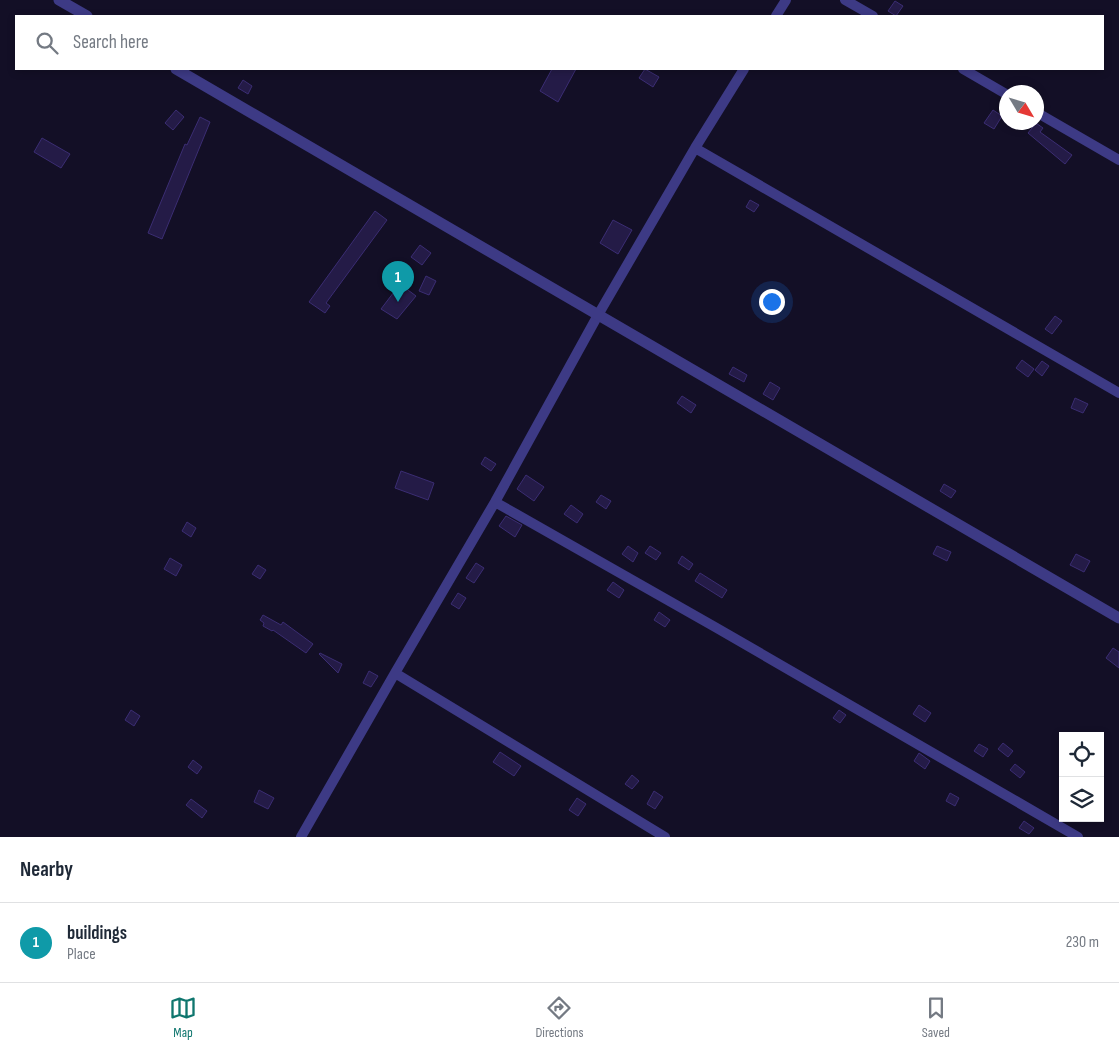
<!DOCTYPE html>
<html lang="en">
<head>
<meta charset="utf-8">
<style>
  body { margin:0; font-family:"Sofia Sans Condensed",sans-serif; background:#f2f2f3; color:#1f2937 }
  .controls { position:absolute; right:15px; bottom:15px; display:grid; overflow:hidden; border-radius:0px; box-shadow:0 2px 8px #0003 }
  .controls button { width:45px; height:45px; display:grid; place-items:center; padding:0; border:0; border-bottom:1px solid #e0e1e3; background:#fff; color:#1f2937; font:25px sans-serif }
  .compass { position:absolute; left:999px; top:85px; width:45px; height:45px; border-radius:50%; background:#fff; box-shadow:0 2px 8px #0003; rotate:128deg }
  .you { position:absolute; left:771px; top:301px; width:18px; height:18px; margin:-12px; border:4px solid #fff; border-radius:50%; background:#1a73e8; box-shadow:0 0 0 8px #1a73e833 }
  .badge { display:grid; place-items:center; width:32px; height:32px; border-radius:50%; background:#0f766e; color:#fff; font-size:16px; font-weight:700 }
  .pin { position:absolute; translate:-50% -41px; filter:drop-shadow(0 1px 2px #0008) }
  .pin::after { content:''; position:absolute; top:26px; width:18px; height:15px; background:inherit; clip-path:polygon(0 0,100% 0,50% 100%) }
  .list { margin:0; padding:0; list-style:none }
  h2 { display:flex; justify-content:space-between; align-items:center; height:65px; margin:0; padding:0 20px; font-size:21px }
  h2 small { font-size:16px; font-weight:400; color:#747a83 }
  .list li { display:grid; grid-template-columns:32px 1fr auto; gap:15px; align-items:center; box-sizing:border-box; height:80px; padding:0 20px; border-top:1px solid #e0e1e3 }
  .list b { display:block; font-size:19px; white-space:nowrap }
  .list p { margin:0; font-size:16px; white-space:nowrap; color:#747a83 }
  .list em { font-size:16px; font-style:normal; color:#747a83 }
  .icon { flex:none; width:28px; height:28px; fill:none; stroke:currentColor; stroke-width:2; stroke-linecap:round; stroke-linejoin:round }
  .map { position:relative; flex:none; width:1119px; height:837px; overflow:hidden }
  .search { position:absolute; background:#fff; box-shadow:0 2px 8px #0003; left:15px; right:15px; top:15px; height:55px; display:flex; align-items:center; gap:12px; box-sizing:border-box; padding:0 18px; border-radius:0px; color:#747a83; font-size:19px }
  .sheet { height:145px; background:#fff }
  nav { display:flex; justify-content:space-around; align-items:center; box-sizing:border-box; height:70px; border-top:1px solid #e0e1e3; background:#fff; font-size:14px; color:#747a83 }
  nav a { display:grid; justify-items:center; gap:2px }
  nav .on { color:#0f766e }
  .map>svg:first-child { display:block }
  .building { fill:#241b47; stroke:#3b2d73 }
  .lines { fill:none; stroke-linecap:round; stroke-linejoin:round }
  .minor { stroke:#3d3a85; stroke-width:10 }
  .tertiary { stroke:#3d3a85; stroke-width:11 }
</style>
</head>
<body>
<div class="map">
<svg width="1119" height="837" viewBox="0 0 1119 837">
  <rect width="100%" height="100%" fill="#130f26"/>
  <path class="building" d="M895,1L903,6L896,16L888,11Z
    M552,69H576L558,102L540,91Z
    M645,69L659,77L653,87L639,78Z
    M243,80L252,86L248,94L238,88Z
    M176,110L184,117L173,130L165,123Z
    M993,110L1002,116L994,129L984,123Z
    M200,117L210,122L162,239L148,233L185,144L187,145Z
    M1036,123L1043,128L1040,132L1072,155L1065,164L1028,133Z
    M42,138L70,154L61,168L34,152Z
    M750,200L759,205L754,212L746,207Z
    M375,211L387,220L326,303L330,306L325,313L309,302Z
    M613,220L632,230L618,254L600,243Z
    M420,245L431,253L422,265L411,257Z
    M426,276L436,281L429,295L419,291Z
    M400,284L416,296L397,319L381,309Z
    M1055,316L1062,321L1052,334L1045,329Z
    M1022,360L1034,369L1028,377L1016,368Z
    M1042,361L1049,366L1042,376L1035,370Z
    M733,367L747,375L744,382L729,374Z
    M770,382L780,388L773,400L763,394Z
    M682,396L696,405L691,413L677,403Z
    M1075,398L1088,404L1083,413L1071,408Z
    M485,457L496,464L491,471L481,464Z
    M401,471L434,483L428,500L395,488Z
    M526,475L544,487L534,501L517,489Z
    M944,484L956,491L951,498L940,491Z
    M601,495L611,501L606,509L596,502Z
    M571,505L583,514L577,523L564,514Z
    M506,516L522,525L515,537L499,526Z
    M187,522L196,528L191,537L182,531Z
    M628,546L638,553L633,562L622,554Z
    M650,546L661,553L656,560L645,553Z
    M937,546L951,552L947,561L933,554Z
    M1076,554L1090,561L1084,572L1070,565Z
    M682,556L693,564L689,570L678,563Z
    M170,558L182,565L176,576L164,569Z
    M476,563L484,568L474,583L466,578Z
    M258,565L266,570L260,579L252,574Z
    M700,573L727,590L722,598L695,581Z
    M613,582L624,590L619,598L607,590Z
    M458,593L466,598L459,609L451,604Z
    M659,612L670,620L665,627L654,620Z
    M263,615L281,625L283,622L313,644L306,653L273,630L272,631L263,626L264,623L260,620Z
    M1113,648L1119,652V668L1106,658Z
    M320,653L342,664L338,673L319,654Z
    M369,671L378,676L371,687L363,683Z
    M919,705L931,713L925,722L913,714Z
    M131,710L140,716L134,726L125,720Z
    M839,710L846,715L840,723L833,718Z
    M1003,743L1013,751L1008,757L998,749Z
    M979,744L988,749L983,757L974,751Z
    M500,752L521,766L514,776L493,762Z
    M919,753L930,761L925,769L914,761Z
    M193,760L202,767L197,774L188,767Z
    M1015,764L1025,772L1020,778L1010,770Z
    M632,775L639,781L632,789L625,784Z
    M259,790L274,798L268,809L254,802Z
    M654,791L663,797L655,809L647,804Z
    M950,793L959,798L955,806L946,801Z
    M577,798L586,804L578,816L569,810Z
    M191,799L207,811L202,818L186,805Z
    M1024,821L1034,828L1029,834L1019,828Z"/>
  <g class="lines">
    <path class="minor" d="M845,0L873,16
      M776,16L786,0
      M963,69L1006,94
      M1036,112L1119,160
      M695,148L1119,393
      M495,502L715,627L1078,837
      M395,673L665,837
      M301,837L395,673L495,502L598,315L695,148L744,69"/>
    <path class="tertiary" d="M59,0L87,16
      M176,69L1119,618"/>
  </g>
</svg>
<div class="controls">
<button><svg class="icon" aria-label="locate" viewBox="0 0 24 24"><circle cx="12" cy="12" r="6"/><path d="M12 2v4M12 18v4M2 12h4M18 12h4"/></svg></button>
<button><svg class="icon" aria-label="layers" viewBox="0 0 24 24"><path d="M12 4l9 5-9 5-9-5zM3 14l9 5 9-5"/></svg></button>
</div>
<svg class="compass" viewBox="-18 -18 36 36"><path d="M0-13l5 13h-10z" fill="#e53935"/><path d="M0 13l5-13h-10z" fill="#747a83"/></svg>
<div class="you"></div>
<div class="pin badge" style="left:398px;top:302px;background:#0f9aa8">1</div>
<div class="search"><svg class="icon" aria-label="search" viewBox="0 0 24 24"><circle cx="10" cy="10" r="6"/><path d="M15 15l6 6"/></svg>Search here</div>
</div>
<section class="sheet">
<h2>Nearby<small></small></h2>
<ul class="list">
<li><span class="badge" style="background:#0f9aa8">1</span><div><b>buildings</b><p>Place</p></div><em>230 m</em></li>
</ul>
</section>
<nav>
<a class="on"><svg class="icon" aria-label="map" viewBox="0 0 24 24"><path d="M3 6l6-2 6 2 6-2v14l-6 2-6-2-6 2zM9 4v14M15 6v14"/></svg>Map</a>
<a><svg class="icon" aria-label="directions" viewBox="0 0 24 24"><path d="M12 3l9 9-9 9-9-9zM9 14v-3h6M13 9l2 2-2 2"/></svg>Directions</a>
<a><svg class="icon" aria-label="saved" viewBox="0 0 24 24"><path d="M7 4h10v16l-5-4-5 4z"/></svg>Saved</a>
</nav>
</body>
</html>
